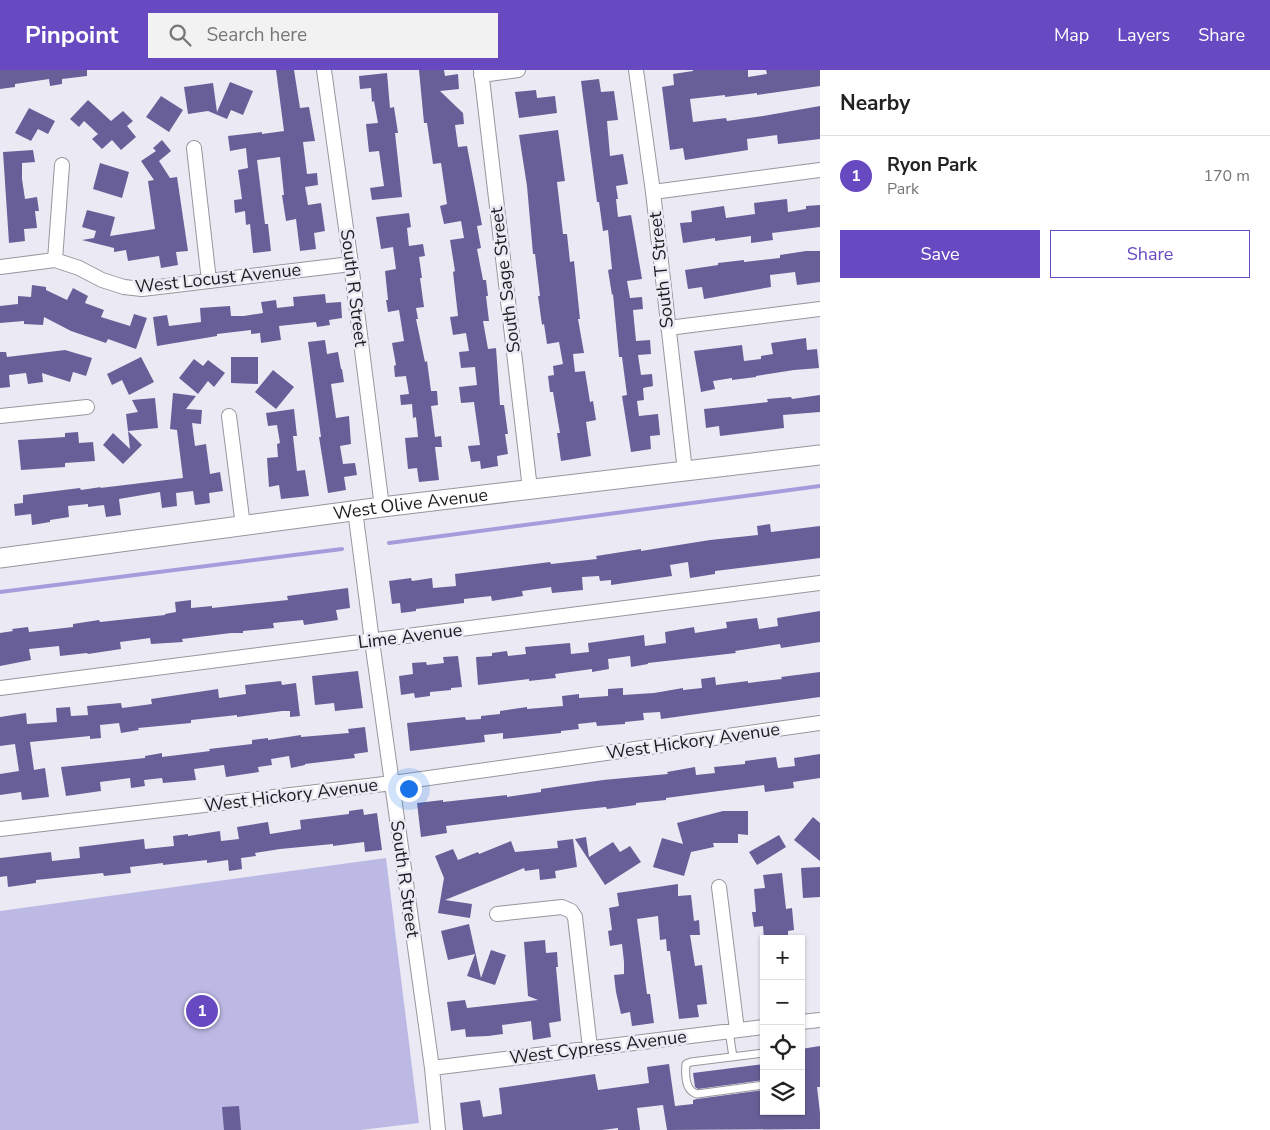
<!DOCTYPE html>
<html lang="en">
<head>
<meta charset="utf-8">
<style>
  body { margin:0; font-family:"Nunito Sans",sans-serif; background:#f2f2f2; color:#222 }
  .controls { position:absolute; right:15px; bottom:15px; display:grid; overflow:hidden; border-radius:0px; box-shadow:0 1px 4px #0004 }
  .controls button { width:45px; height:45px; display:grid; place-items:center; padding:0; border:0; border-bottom:1px solid #e0e0e0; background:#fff; color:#222; font:25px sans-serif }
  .you { position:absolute; left:408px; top:718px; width:18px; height:18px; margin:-12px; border:4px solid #fff; border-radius:50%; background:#1a73e8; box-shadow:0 0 0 8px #1a73e833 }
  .badge { display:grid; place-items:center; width:32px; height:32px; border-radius:50%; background:#6749c2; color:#fff; font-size:16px; font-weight:700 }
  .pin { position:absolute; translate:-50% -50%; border:2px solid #fff; box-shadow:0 1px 5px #0006 }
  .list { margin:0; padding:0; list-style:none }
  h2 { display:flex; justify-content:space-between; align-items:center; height:65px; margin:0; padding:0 20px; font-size:21px }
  h2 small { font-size:16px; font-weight:400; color:#767676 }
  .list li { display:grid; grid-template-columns:32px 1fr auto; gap:15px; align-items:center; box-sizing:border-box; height:80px; padding:0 20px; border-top:1px solid #e0e0e0 }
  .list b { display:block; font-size:19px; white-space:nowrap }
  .list p { margin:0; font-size:16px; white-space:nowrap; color:#767676 }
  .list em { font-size:16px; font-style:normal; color:#767676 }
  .actions { display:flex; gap:10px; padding:15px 20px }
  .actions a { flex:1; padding:11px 0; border:1px solid #6749c2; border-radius:0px; text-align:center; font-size:18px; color:#6749c2 }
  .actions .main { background:#6749c2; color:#fff }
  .icon { flex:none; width:28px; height:28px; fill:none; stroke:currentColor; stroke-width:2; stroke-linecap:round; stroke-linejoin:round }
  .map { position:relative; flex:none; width:820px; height:1060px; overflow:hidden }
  header { display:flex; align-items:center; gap:30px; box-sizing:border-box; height:70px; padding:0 25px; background:#6749c2; color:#fff }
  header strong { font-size:24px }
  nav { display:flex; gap:28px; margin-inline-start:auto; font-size:18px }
  .search { width:350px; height:45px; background:#f2f2f2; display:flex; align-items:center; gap:12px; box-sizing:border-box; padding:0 18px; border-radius:0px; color:#767676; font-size:19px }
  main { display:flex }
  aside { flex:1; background:#fff }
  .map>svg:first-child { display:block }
  .green { fill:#bdb9e5 }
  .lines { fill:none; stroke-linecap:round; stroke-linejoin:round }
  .stream { stroke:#a59ddb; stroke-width:4 }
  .building { fill:#685f98 }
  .lane-casing { stroke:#96969e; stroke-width:9 }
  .street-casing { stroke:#96969e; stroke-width:16 }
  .secondary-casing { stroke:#96969e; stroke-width:21 }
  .lane { stroke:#fff; stroke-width:7 }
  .street { stroke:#fff; stroke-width:14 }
  .secondary { stroke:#fff; stroke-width:19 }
  .labels { text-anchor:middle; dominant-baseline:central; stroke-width:5; stroke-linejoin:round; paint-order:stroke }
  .street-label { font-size:18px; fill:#1d1d20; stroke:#ebeaf4 }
</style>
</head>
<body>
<header>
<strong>Pinpoint</strong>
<div class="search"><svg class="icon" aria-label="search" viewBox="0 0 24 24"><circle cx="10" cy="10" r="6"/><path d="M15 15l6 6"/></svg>Search here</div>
<nav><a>Map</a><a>Layers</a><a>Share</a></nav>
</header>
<main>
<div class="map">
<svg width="820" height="1060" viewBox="0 0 820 1060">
  <rect width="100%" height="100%" fill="#ebeaf4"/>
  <path class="green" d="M386,788L419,1053L361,1060H0V841Z"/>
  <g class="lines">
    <path class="stream" d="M389,473L820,416
      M0,522L342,479"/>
  </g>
  <path class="building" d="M0,0H87V6L62,9V14L50,16L49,9L15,14V17L0,19Z
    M276,0H294L300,38L309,37L315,71L303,72L307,104L317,103L318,115L305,117L308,135L321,133L325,161L314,163L316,179L300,181L296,149L286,151L282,125H284L280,87L257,90L265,154H268L271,181L253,183L250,154L246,155L245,141L235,143L234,130L242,129L238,100L248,98L246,78L230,81L228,66L262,62V64L284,61Z
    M419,0H444L445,6L458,4L459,19L440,21L463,43L464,54L455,55L458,77L467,76L482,155L477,156L481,178L477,179L483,210H486L488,226H486L489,251H483L488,279L496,278L500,335H504L508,364H505L508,384L497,386L498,396L481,399L480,391L471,392L468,376L480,375L474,332L461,333L459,317L477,315L475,297L461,298L459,282L469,281L466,263L453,265L450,247L458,246L453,202L455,201L450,170L464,168L461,151L444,154L440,136L447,134L441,93L433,94L427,53H424Z
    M693,0H748V7L767,4L766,0H820V16L757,25V23L725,27V25L690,29L693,52L726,48L727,51L763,46L820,36V69L778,74L777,65L747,69L748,80L685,90L683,78L670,80L662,17L674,15L673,4L693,1Z
    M387,3L390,38L394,37L398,63H395L402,127L372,130L370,118L384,116L379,81L369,82L366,54L378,53L374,31L372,32L371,18L360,19L359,6Z
    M599,9L601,22L614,21L618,50L607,51L610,86L623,84L628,114L616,116L618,129H616L618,147L631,145L642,209L627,211L630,228L642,227L643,239L633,240L636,271L650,270L651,284L638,285L641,305L652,304L653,316L643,318L644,330L637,331L639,346L658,344L660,365L650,366L651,379L631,382L622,326L627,325L622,287H619L613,224L612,225L608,200L612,199L608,160L603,161L599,132H597L581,11Z
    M230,12L253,21L243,45L231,40L227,49L208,41L188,44L184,17L213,13L217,42Z
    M536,20L537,28L555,26L557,43L519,48L515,22Z
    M161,26L183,40L169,62L146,47Z
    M88,30L111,51L123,41L133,51L127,56L136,67L121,80L112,70L102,79L92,69L98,64L84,51L79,57L70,49Z
    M29,38L55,51L48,64L38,59L31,71L15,63Z
    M558,60L565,111L557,112L563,164H567L570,192L574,191L580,249H578L584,283L573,284L575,302L585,301L590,332L593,331L596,350L586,352L591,386L561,391L557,363H560L553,322H550L548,306L554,305L553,296L563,294L559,272L547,274L544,254L542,255L538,226H540L535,184H533L527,116L519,65Z
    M162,70L171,81L159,91L170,108L177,107L188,181L176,182L178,195L161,198L159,186L128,191L126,180L114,182V178L82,170L94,168L96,161L82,157L87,140L115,147L110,166L155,159L148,111L154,110L141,91L156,81L153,78Z
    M33,80L35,92L22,93V109L25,129L37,127L39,141H35L37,158L24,159L25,171L9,173L3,82Z
    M100,93L129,102L122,128L93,119Z
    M787,129L788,142L806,139V136L820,135V157L772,163L773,170L751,173V166L715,171V168L683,173L680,153L692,152L691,141L724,136L726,148L755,144L754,133Z
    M409,143L411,157L407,158L409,176L423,174L425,186L419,187L422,208H420L424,237L416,238L418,249H416L425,292L427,291L431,321H437L438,335L431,336L435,367L441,366L442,377H435L439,410L419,412L417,398L408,399L405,368L418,367L416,347L413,348L412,334L401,335L400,325L409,324L406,306L395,307L394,296L396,295L392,273L404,271L399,240L388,242L386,230H388L385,201L396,199L393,177L381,179L376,147Z
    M806,181H820V212L797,215L795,202L770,205L771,217L704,229L702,217L688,219L685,200L718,195V193L744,190V192L780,188V185Z
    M32,215L46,217V220L67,230L73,218L88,226L85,233L104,240L101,247L130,256L134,244L147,248L136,279L108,269L106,273L71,261L44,247L43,255L24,254V251L0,253V236L18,234V226L31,227Z
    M325,224L326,233L341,232L342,248L329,250L330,255L317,257L316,252L279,256L281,270L261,273L260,263L251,264V260L217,264V266L157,276L153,247L167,245L169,256L201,252L200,238L230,236L231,246H244L263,243L261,232L276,230L277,238L294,236L293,227Z
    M806,268L807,280L817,279L819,298L794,300L756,306V307L732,310V308L713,311L715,319L701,322L694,281L742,275L744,291L761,289V286L773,284L771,273Z
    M325,270L327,284L338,282L341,299H342L344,312L331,314L336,348L349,346L351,374L340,376L343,394L355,393L357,405L344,407L346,420L328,423L319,367H321L308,272Z
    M65,280L92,288L86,306L73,302L70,312L42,303L43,312L28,314L26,303L9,305L10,317L0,318V282H6L7,287Z
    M141,287L154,312L129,325L122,310L112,315L107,304Z
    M231,287H258V314L231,313Z
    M194,289L203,296L208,290L225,303L214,317L208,311L198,324L179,308Z
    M273,300L294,317L276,339L255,322Z
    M173,323L196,326L186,339L202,340L201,354L192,353L195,376L206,374L210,404L220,402L223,421L209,423L210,433L195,435L193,421L176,423L177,436L162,438L160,422L119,429L121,445L106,447L104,435L88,437V434L68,436L69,447L50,450V452L32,455L31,444L15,446L14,434L23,433V425L80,418L81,420L101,417L100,418L183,408L177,360L170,359Z
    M820,325V342L783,345L784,358L720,366L719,356L706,358L704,339L768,332L767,329L791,327L792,329Z
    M155,328L158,358L128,361L126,344L138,342L132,330Z
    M294,339L297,366H293L297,401L305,400L309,426L281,429L279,415L269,417L267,388L278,387L277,374L280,373L277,355L268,356L266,343Z
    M128,361L142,375L123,394L103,375L113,363L130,379Z
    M78,362L79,373L93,372L95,391L65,393V397L21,400L18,370L65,367V363Z
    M770,454L771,462L820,456V488L715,501V504L690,508L688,492L670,495L672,506L611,515V510L600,511L599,506L582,507L583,520L552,523L551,517L522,521L523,526L492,531L491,526L464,529V533L416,539V541L401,543L400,533L392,534L389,511L411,508L412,511L432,508L433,518L456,516L455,504L550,492L551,494L597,489L596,486L641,479V481L710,470L758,465L757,456Z
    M348,518L350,538L336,540L338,550L304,555L303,550L273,553L274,558L243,561V563H231L182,569L183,572L151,574L150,568L120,572L121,579L88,584L87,583L60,586L59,576L29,579L31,590L0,596V563L13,561L12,559L28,557L29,562L73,557V554L99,550L100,552L165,545V544L176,542L175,532L191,530V538L212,536V538L288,530L287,526Z
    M820,541V572L781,578L780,574L735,581L736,583L648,593V594L631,597L630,586L608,589L609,599L592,602V599L555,604L556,608L529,611V609L478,615L476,587L492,586V583L507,581L508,586L526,584L525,577L570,573L571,584L589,582L588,573L644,565L645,576L666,573L665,562L694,557L695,563L727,558L726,552L757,548L759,559L778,556L777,548Z
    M458,586L462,617L451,618V620L430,622V626L415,628L414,623L401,625L399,606L413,604L412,593L426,592L427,595L444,593L443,587Z
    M358,601L363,638L335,641L334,633L315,635L312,606Z
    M820,602V627L661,649L660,642L643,643L644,650L625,652V654L597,656L596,652L578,654L579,659L561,661V663L503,669V663L484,665L485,672L410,681L407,653L465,647L466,650L481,649V646L500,644V641L527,637V639L563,636L562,626L579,624V628L608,626V619L623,618V625L654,623L683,618V620L702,618L701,609L715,607L716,615L748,611V613L782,609L781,607Z
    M281,611L282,615L296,613L300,646L290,647V641H282L237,647V645L191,650V653L138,658L139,660L121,663L119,653L100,655L101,668L90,669V666L30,672L34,700L45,698L49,727L22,730L21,722L0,725V704L19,701L15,674L0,676V647L26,643L27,654L57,652L56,638L70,637L71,646L88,645L87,636L121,633L122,638L152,634L151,629L218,619L219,628L246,624L245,615Z
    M365,657L368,682L354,684L355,688L305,694V695L291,698L289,686L271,689L272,695L258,697L259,702L226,707L224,695L194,699L196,710L163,713L162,708L144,710L145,716L131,718L130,708L100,712L101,721L66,726L61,697L145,688V686L162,683V687L210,681L209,679L252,674V670L268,668V670L301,665V667L349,663L348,659Z
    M820,684V708L793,712L794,718L765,722L764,715L666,728V730L636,733V735L607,739L606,737L576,740L477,752L446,756L447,763L421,767L417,733L443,730V732L507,725V727L541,722V719L603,710L668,704L667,702L695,697L696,705L715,703L714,697L745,694V691L776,687L778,698L795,696L794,688Z
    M363,739L364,745L377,743L382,780L365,782L364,772L333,776V774L280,779L255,783L256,786L241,788L242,799L229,801L228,790L207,793V790L163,795V793L130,797L131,803L104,806L103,803L36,810V813L8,817L7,806L0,807V788L51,782L52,791L80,788L79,777L144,769L145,779L174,776L173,766L188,764V766L220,761L221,771L239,769L237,757L268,752L270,764L301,759L300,750L349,744V741Z
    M723,741H748V765L738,764V773H713L714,777L691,782L684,806L653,797L662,768L683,774L677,753Z
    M813,747L820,753V791L794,770Z
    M779,765L786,777L757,795L749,782Z
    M586,767L589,787L613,772L620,782L630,776L641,792L605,815L575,769Z
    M573,769L577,797L555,801L556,808L540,810L539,799L525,801L524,798L445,830L472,834L470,848L438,843L444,808L435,786L453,779L458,790L478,782L479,784L511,771L515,782L558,778L557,771Z
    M820,797V827L803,828L801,798Z
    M782,803L786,839L792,838L794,860L788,861V867L764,869L763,856L754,857L752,842H756L754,819L765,818L763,805Z
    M678,814V826L691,825L694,851L699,850L700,865H690L695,896L702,895L707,934L697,935L699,947L679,949L670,881H667L666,869L660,870L658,846L637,849L647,924H650L654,953L632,956L630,942L621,944L616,922L614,905L624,904V892L622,874L610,876L608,861L612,860L609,838L619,836L617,823Z
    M469,854L481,908L491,880L506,885L495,915L467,906L475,884L448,890L441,861Z
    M545,870L546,883L557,882L558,897H556L561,951L549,953L551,967L533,970L531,951L502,955L503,964L488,966L466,967L465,959L451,961L447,932L465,930L467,938L538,930L528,926L524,872Z
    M820,976V1017H817L820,1043V1059L667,1060L663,1035L637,1038L640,1060H618V1058L602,1060H463L460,1033L480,1030L483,1047L502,1044L499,1018L595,1004L598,1020L649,1013L647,997L669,994L675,1036L693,1034V1030L697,1029L764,1020V1041H801V979Z
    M764,994V1010L698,1019L695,1017L693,1003Z
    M239,1036L241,1060H224L222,1037Z"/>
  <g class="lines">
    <g class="lane-casing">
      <path id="lane" d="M729,961L733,987
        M764,983L691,992L686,994C685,1005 685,1021 697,1024L764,1015"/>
    </g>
    <g class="street-casing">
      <path id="street" d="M324,0L351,194L382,437
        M481,0L530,419
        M636,0L653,122L685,401
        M481,5L518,0
        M194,78L209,211
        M653,122L820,100
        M55,190L62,95
        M0,197L55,190L79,198L102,210L124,217L142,219L351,194
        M668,258L820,239
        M0,346L87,337
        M229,346L243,456
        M355,440L372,571L432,998L438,1060
        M0,618L820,513
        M0,759L393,713L820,653
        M719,817L737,960
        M497,844L562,837L571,841L575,847L590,978
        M801,952L820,950
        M432,998L764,957"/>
    </g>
    <g class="secondary-casing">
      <g id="secondary">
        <path id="s1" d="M0,488L382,437L820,385"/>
      </g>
    </g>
    <use href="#lane" class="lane"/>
    <use href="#street" class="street"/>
    <use href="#secondary" class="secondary"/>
  </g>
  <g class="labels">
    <g class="street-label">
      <text transform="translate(661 200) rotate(-96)">South T Street</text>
      <text transform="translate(218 208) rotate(-6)">West Locust Avenue</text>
      <text transform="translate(505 210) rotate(-97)">South Sage Street</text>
      <text transform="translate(354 218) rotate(83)">South R Street</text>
      <text stroke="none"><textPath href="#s1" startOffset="414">West Olive Avenue</textPath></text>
      <text transform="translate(410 566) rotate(-7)">Lime Avenue</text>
      <text transform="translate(693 671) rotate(-8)">West Hickory Avenue</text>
      <text transform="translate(291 725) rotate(-7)">West Hickory Avenue</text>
      <text transform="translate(405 809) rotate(82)">South R Street</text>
      <text transform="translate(598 977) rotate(-7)">West Cypress Avenue</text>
    </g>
  </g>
</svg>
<div class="controls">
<button>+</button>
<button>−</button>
<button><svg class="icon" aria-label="locate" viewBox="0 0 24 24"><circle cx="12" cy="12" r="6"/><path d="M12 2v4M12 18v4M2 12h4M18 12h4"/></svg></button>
<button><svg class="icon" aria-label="layers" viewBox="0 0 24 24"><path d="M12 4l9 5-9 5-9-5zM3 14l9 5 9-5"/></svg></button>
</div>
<div class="you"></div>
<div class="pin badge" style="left:202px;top:941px">1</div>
</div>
<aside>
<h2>Nearby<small></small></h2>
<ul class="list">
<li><span class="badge">1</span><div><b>Ryon Park</b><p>Park</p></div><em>170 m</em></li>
</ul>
<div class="actions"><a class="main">Save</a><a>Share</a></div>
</aside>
</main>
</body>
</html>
